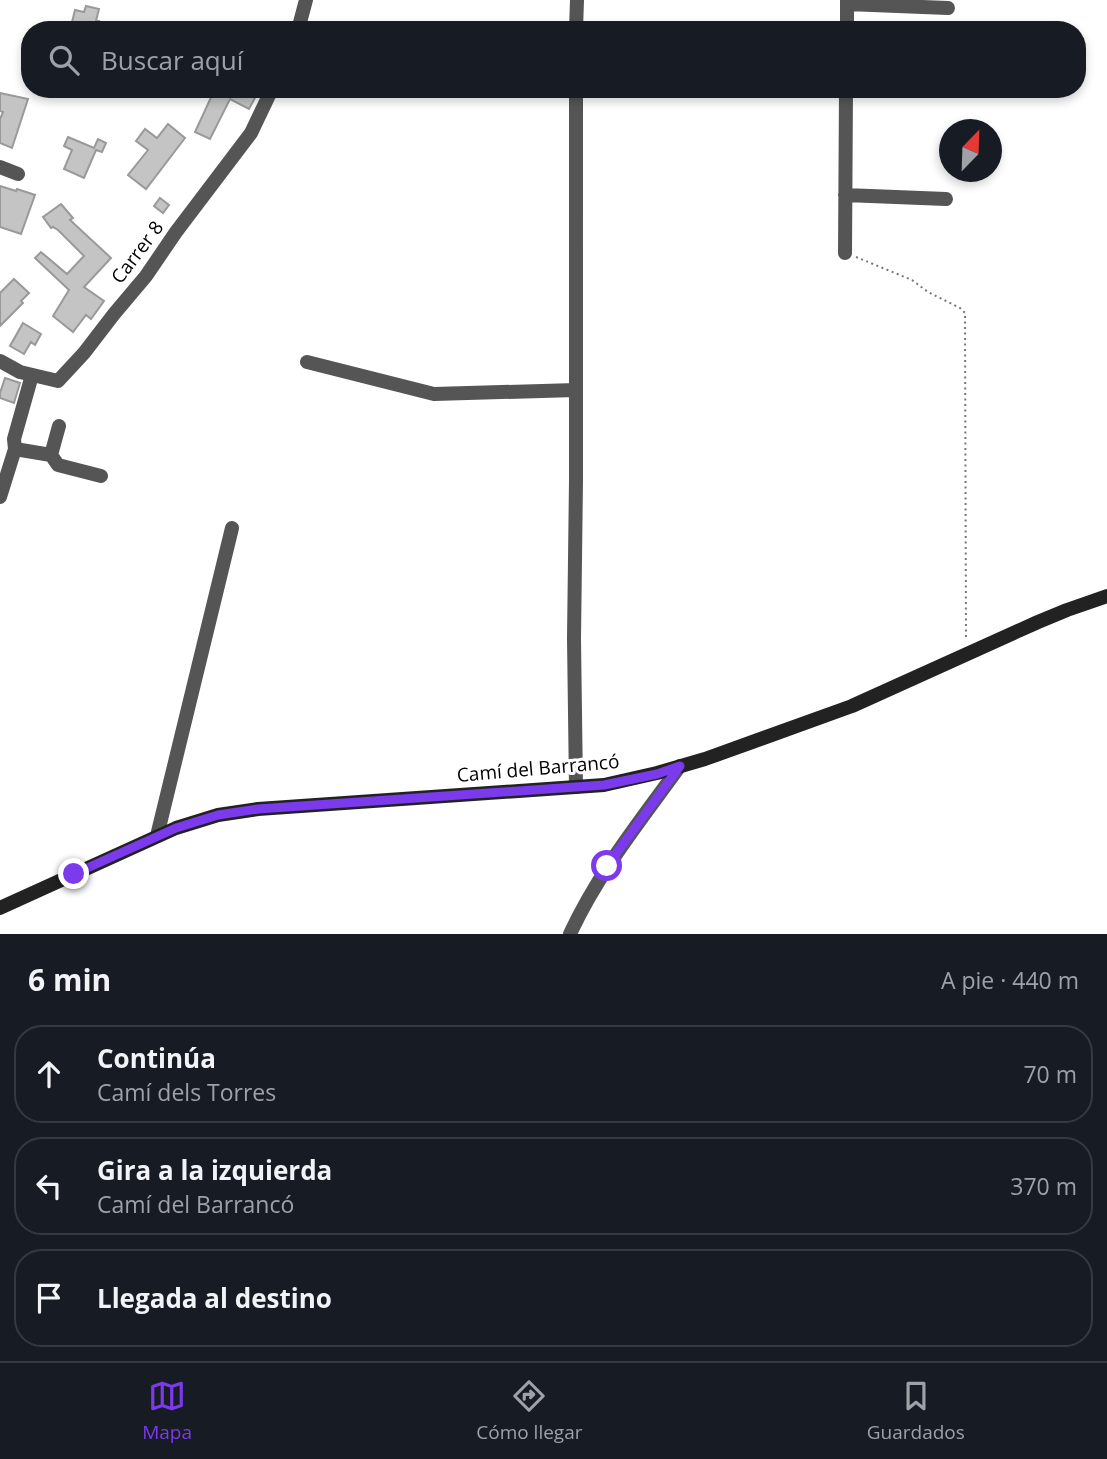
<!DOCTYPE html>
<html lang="es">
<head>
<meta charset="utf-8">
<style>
  body { margin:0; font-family:"Open Sans",sans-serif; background:#20242c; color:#f1f3f6 }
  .compass { position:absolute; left:939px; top:119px; width:63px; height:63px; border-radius:50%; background:#171b24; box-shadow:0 4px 10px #0003; rotate:23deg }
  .stop { position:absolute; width:21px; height:21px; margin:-16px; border:5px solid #7c3aed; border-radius:50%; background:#fff }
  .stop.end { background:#7c3aed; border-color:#fff; box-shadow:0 2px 7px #0008 }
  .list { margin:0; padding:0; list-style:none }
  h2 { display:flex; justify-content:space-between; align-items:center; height:91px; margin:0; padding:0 28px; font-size:30px }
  h2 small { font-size:23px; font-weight:400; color:#9ea1a6 }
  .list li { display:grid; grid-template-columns:46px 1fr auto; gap:21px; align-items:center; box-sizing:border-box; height:98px; margin:0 14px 14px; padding:0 14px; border:2px solid #363941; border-radius:28px }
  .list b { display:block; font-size:26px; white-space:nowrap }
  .list p { margin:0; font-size:23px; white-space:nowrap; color:#9ea1a6 }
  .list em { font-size:23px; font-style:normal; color:#9ea1a6 }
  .icon { flex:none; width:38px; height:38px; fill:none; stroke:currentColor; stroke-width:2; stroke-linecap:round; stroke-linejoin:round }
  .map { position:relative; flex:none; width:1107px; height:934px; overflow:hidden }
  .search { position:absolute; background:#171b24; box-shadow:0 4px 10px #0003; left:21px; right:21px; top:21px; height:77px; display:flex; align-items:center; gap:18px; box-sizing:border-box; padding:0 24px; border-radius:28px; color:#9ea1a6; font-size:26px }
  .sheet { height:427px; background:#171b24 }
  nav { display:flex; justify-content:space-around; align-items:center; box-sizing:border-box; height:98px; border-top:2px solid #363941; background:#171b24; font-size:19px; color:#9ea1a6 }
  nav a { display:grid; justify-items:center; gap:4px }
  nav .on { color:#7c3aed }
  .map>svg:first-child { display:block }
  .building { fill:#c4c4c4; stroke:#999; stroke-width:2 }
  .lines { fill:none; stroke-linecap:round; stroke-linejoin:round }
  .path { stroke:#777; stroke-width:2; stroke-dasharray:2 3.5; stroke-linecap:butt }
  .street { stroke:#555; stroke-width:14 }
  .secondary { stroke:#222; stroke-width:14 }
  .route { stroke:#7c3aed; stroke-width:9 }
  .labels { text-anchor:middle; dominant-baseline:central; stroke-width:6; stroke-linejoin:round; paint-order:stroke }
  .street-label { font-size:19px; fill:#000; stroke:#fff }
</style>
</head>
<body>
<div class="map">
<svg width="1107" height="934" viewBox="0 0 1107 934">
  <rect width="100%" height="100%" fill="#fff"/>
  <path class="building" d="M86,6L99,9L96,21H99L97,30H70L75,10L84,12Z
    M210,89H254L253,92L257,94L249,109L230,99L210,139L195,132L214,91Z
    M0,93L28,99L12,148L0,143V119L3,112L0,111Z
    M168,124L185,138L146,189L128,175L148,150L136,141L145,129L157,138Z
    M68,137L94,148L98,139L106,143L102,152L96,150L84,178L64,169L72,150L64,146Z
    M0,186L16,191L17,189L35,195L21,234L0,227Z
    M160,198L169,205L163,213L154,206Z
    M61,204L73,218L70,220L111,258L84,287L104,301L91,319L86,315L73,332L53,316L69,290L35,258L41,252L67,274L84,256L58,230L53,227L51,228L43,217Z
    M14,279L29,293L21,301L23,303L0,326V293Z
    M23,323L41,334L35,345L31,342L24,354L10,346Z
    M5,378L20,383L14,403L0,398V393Z"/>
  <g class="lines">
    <path class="path" d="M856,257L912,280L928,292L960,308L965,313L966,639"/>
    <path class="street" d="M847,4L948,8
      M298,30L306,0
      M576,30L577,0
      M847,30V0
      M0,167L18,174
      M845,195L946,199
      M845,253L846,89
      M0,361L20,372L58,381L84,353L114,314L146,276L176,232L251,133L272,89
      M307,362L434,394L576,390
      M15,449L14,439L32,375
      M51,455L59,426
      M0,497L15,449L51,455L58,465L101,476
      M576,787L574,639L576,480V89
      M157,836L232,528
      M570,934C598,873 641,820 680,766"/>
    <path class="secondary" d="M0,908L176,828L218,815L258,809L604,785L657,773L705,759L852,706L1038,622L1067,610L1107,596"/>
  </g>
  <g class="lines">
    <path class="route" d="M74,874L176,828L218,815L258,809L604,785L657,774L680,766L607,866"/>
  </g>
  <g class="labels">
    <g class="street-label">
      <text transform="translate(137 252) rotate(-53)">Carrer 8</text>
      <text transform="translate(538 768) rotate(-5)">Camí del Barrancó</text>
    </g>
  </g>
</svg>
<svg class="compass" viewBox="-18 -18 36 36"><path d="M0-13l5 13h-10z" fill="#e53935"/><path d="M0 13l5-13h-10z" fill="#9ea1a6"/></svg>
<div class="stop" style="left:607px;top:866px"></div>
<div class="stop end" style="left:74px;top:874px"></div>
<div class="search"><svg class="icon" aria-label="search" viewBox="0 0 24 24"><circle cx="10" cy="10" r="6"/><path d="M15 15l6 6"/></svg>Buscar aquí</div>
</div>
<section class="sheet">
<h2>6 min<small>A pie · 440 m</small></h2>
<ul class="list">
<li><svg class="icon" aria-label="ahead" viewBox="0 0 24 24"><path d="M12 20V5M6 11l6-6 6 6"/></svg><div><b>Continúa</b><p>Camí dels Torres</p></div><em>70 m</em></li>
<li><svg class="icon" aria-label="left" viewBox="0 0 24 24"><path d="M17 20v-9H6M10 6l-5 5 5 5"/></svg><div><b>Gira a la izquierda</b><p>Camí del Barrancó</p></div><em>370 m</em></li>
<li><svg class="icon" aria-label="arrive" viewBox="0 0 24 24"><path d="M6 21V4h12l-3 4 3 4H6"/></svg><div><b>Llegada al destino</b></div></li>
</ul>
</section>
<nav>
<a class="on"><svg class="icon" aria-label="map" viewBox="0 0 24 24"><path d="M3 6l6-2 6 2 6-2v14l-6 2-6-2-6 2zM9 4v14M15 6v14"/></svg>Mapa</a>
<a><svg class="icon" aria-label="directions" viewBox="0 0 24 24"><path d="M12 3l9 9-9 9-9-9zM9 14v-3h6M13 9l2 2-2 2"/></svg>Cómo llegar</a>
<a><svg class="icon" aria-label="saved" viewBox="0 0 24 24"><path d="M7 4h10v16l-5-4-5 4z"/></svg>Guardados</a>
</nav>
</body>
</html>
